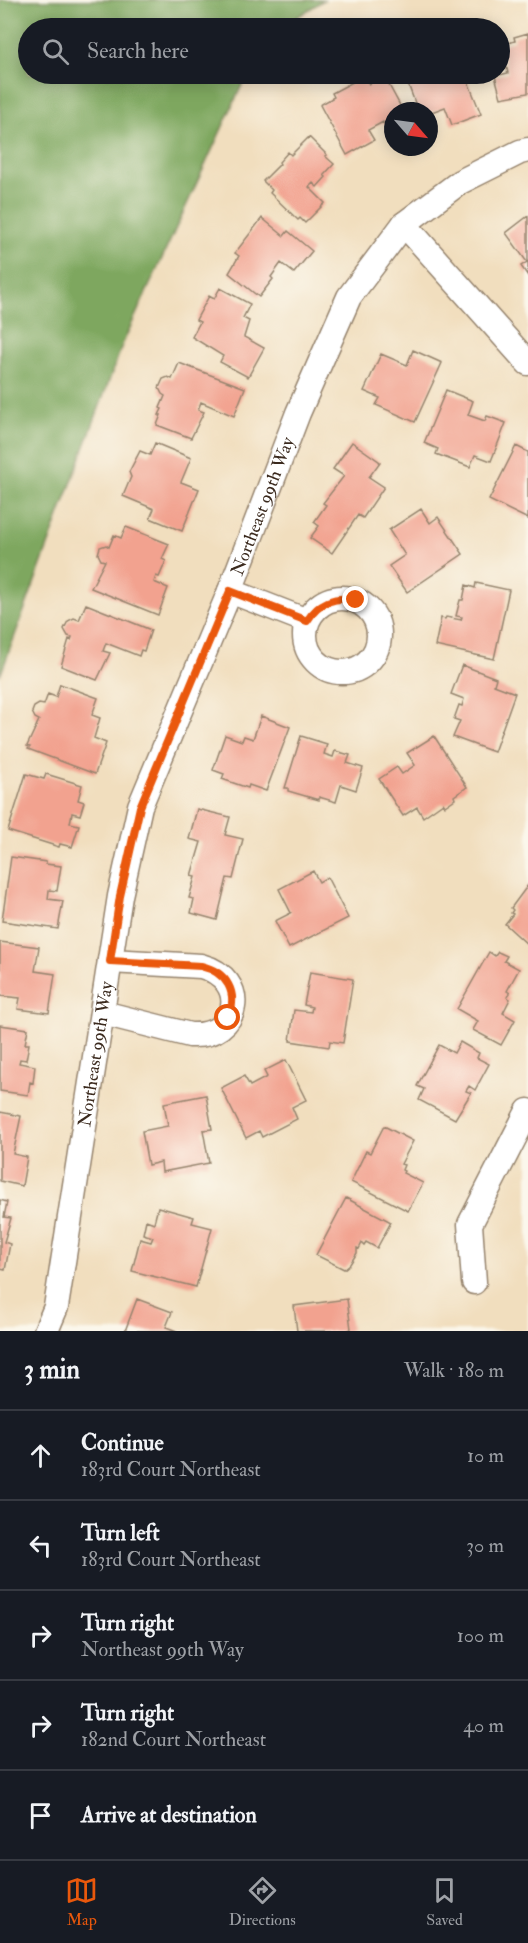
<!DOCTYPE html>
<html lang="en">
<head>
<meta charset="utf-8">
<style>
  body { margin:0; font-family:"IM FELL Double Pica",serif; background:#242831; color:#f1f3f6 }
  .compass { position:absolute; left:384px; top:102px; width:54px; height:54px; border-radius:50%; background:#171b24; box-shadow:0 3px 15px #0003; rotate:118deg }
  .stop { position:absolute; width:18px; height:18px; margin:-14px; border:4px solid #ea580c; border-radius:50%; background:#fff }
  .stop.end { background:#ea580c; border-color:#fff; box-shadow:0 2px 6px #0008 }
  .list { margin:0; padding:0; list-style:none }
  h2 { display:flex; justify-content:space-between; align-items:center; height:78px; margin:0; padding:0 24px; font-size:26px }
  h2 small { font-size:20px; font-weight:400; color:#9ea1a6 }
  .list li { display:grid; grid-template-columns:39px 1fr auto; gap:18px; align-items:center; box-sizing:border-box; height:90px; padding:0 24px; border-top:2px solid #363941 }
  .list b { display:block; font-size:22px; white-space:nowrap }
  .list p { margin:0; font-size:20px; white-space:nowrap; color:#9ea1a6 }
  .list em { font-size:20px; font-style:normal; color:#9ea1a6 }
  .icon { flex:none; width:33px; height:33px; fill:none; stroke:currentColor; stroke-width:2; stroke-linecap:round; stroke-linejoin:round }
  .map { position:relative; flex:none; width:528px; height:1331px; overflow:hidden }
  .search { position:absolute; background:#171b24; box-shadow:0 3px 15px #0003; left:18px; right:18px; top:18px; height:66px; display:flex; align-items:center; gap:15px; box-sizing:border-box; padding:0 21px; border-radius:33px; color:#9ea1a6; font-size:22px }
  .sheet { height:528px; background:#171b24 }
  nav { display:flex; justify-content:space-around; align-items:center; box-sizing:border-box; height:84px; border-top:2px solid #363941; background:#171b24; font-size:16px; color:#9ea1a6 }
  nav a { display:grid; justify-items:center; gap:3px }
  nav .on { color:#ea580c }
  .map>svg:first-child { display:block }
  .forest { fill:#7ea75f; stroke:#5c683e; stroke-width:1.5 }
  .building { fill:#f2a28f }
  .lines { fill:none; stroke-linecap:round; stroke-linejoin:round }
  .minor-casing { stroke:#96846e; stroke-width:27 }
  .minor { stroke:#fff; stroke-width:24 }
  .route { stroke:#ea580c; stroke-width:8 }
  .labels { text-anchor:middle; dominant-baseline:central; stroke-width:4.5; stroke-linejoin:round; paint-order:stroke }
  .street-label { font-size:18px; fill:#3b2a1e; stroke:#fbf7ec }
</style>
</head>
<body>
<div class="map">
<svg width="528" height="1331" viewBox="0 0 528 1331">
  <rect width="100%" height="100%" fill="#fbf7ec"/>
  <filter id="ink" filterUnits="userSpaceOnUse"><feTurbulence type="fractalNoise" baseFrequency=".0167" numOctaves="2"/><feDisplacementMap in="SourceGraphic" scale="12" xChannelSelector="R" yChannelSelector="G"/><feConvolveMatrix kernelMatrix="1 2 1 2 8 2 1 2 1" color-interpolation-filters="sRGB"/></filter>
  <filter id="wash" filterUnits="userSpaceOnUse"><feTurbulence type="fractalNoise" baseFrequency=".008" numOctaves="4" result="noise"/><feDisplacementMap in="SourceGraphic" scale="24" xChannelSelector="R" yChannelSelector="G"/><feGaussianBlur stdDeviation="1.35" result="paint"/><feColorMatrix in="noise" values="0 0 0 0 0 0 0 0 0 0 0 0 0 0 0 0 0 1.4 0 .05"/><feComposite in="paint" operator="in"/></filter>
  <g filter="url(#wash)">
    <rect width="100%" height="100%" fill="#f1debe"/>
    <path class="forest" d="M0,0H324L280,28H28V74H247L123,343L0,676Z"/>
    <g id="blocks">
      <path class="building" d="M528,33V93L501,98L495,76L508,73L501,45L515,41L514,37Z
        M417,74H465L481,114L452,125L445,107L429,113V111H418L408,84L419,79Z
        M364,76L369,84L384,76L403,111H393V121L385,125L383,122L368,130L374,140L347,155L320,105L334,97L332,93Z
        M309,137L327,155L325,156L334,164L324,175L326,177L317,187L313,183L309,187L325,203L305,223L300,218L298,220L270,193L272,190L263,181L280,164L279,162L288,152L291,155Z
        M528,216V276L521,266L527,262L506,233Z
        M262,218L284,236L288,231L312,251L294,273L281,263L271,277L273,279L259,297L229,273L239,256L235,253Z
        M220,288L250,304L243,318L249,321L244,337L264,348L248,377L220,362L223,356L192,337L200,322L196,320L209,296L214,299Z
        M413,350L442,363L415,422L376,405L380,398L364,391L381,354L407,365Z
        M179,363L245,388L234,416L201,402L198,410L204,412L191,438L157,425L161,415H159L162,409L160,408L165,396L162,394L159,388L163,379L168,377L172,379Z
        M446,390L473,401L468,415L485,421L487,416L506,423L491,461L475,455L470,467L436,454L438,449L424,443Z
        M352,442L380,462L369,477L384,487L363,518L358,515L332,553L310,538L319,526L314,522L326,505L323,503L344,476L333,469Z
        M155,443L191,458L181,482L199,489L182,531L150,518L154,509L123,496L131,477L129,472L140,451L150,455Z
        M516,446L528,452V519L489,500Z
        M421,509L430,523L438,517L463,554L407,592L389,566L405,555L389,530Z
        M126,527L169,544L162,559L166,561L159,577L156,576L154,582L168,588L158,615L91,588L105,561L101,560L98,554L100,547L106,545L109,547L114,535L121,538Z
        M476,583L509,590L494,659L435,646L441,618L445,619L446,617L461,620L462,617L456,616L460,600H463L466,585L475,588Z
        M86,604L151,630L144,651L141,650L139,656L106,643L103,651L110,653L97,680L61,666L69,639L71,640L72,637L68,636L64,629L68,621L74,618L79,620Z
        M462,665L496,678L494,685L515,693L494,752L453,737L460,721L454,719L459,705L462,706L464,699L451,694Z
        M60,684L98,698L92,715L100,718L94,738L106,743L95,774L28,749L30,747L27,746L39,720L35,718L32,712L34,707L39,704L44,705L48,694L56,697Z
        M261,716L290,727L266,791L249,785L248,788L222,779L224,774L213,770L225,735L242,741L244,736L253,739Z
        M301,736L327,744L324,754L333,757L335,751L350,755L347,763L363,768L356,790L341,785L336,802L319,797V800L288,791V788H285Z
        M434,736L467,787L454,796L455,799L445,806L443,803L423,817L417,807L403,816L379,779L397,767L402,774L415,765L407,753Z
        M26,774L44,779L46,774L82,785L78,800L84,802L80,815L72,813L70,823L79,825L72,847L60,844L59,847L8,831Z
        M197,809L230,817L225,835L243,839L233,879L227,878L217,920L191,913L194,899L189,898L195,877L191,876L201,842L189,839Z
        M11,857L46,862V864L61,866L57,891L49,890L48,899L63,901L58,929L2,921Z
        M313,871L319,882L327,877L348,918L289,948L275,921L291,913L279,889Z
        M528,885V945L505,924L513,914L511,913L513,910L511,908Z
        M0,942L39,947L35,971L55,974L49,1013L18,1009L20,998L0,996Z
        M489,952L495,956L498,952L507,956L504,961L519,969L507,991L510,993L507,997L510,999L503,1013L515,1020L501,1045L473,1030L478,1021L457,1009Z
        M310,972L353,979L343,1043L330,1041L329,1047L290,1041L294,1010L311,1012L312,1007L304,1005Z
        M0,1025L28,1029L25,1044H29L26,1060L20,1059L19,1063L35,1066L33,1083L30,1082L28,1095L0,1091Z
        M460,1042L479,1053L477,1058L489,1064L475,1090L469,1086L466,1091L471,1093L455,1119L419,1100L424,1089L417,1086L439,1045L454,1053Z
        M286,1060L306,1100L292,1107L297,1119L262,1137L259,1131L246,1138L221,1088L244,1076L250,1086L267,1077L264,1071Z
        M206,1095L212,1129L203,1130L209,1163L162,1172L161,1162L148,1165L142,1131L168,1126L164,1103Z
        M0,1112L21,1116L13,1154L27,1157L22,1186L0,1181Z
        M384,1126L413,1141L401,1164L404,1165L402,1170L404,1171L403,1173L423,1183L408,1211L351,1182L366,1151L370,1153Z
        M346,1198L391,1222L377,1248L366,1242L364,1245L362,1243L359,1249L357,1248V1253L350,1264L344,1269L316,1255Z
        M0,1200L7,1202L4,1217L11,1218L4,1242L10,1244L5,1270L0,1269Z
        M158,1207L194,1217L192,1223L212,1228L196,1287L132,1271L140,1239L151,1242L153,1237L143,1234L146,1220L154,1223Z
        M137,1299L172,1312L166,1327L177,1331H125Z
        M347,1299L351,1329L347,1331H297L294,1306Z"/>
    </g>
  </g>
  <g filter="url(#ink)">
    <use href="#blocks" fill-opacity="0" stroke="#96846e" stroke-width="1.5"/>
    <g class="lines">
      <g class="minor-casing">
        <g id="minor">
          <path d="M404,224L528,363"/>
          <path d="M230,591L307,621"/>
          <circle cx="342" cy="635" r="37"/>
          <path d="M103,1013L190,1035C241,1038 250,979 201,966L110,961"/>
          <path d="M474,1282L470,1224L528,1111"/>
          <path id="s1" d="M46,1331L56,1307L120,896L140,806L230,591L298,413L349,297L404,224L460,182L520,152L528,150"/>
        </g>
      </g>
      <use href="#minor" class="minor"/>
    </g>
  </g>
  <g class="lines" filter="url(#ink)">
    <path class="route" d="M228,1018C239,993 227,972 201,966L110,961L120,896L140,807L230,591L307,621C319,602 334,596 356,600"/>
  </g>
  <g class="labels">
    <g class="street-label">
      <text stroke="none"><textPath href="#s1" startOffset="858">Northeast 99th Way</textPath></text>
      <text stroke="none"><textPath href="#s1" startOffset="282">Northeast 99th Way</textPath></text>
    </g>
  </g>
</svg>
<svg class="compass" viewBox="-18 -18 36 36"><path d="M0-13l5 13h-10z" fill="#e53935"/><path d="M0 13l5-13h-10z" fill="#9ea1a6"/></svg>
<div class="stop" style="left:228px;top:1018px"></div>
<div class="stop end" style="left:356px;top:600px"></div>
<div class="search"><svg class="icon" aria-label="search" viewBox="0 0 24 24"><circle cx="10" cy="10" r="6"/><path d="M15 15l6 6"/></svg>Search here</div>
</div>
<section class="sheet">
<h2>3 min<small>Walk · 180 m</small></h2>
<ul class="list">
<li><svg class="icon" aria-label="ahead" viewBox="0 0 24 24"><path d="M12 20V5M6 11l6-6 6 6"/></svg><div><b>Continue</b><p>183rd Court Northeast</p></div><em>10 m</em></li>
<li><svg class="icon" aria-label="left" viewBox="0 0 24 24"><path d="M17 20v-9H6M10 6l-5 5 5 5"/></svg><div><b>Turn left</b><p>183rd Court Northeast</p></div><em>30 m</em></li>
<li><svg class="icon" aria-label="right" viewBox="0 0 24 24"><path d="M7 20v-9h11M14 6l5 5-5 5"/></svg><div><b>Turn right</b><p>Northeast 99th Way</p></div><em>100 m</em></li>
<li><svg class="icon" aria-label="right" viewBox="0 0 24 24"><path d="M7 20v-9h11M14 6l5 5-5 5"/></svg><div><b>Turn right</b><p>182nd Court Northeast</p></div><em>40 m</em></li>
<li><svg class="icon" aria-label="arrive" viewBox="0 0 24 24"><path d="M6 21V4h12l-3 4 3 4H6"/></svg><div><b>Arrive at destination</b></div></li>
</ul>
</section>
<nav>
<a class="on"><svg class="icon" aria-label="map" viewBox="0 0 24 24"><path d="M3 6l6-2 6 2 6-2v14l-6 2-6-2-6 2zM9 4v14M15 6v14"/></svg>Map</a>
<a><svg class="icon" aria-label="directions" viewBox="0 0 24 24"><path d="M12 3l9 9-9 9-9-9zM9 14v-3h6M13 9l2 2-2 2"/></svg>Directions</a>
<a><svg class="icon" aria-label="saved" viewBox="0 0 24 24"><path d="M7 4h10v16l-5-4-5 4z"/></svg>Saved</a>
</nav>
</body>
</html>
